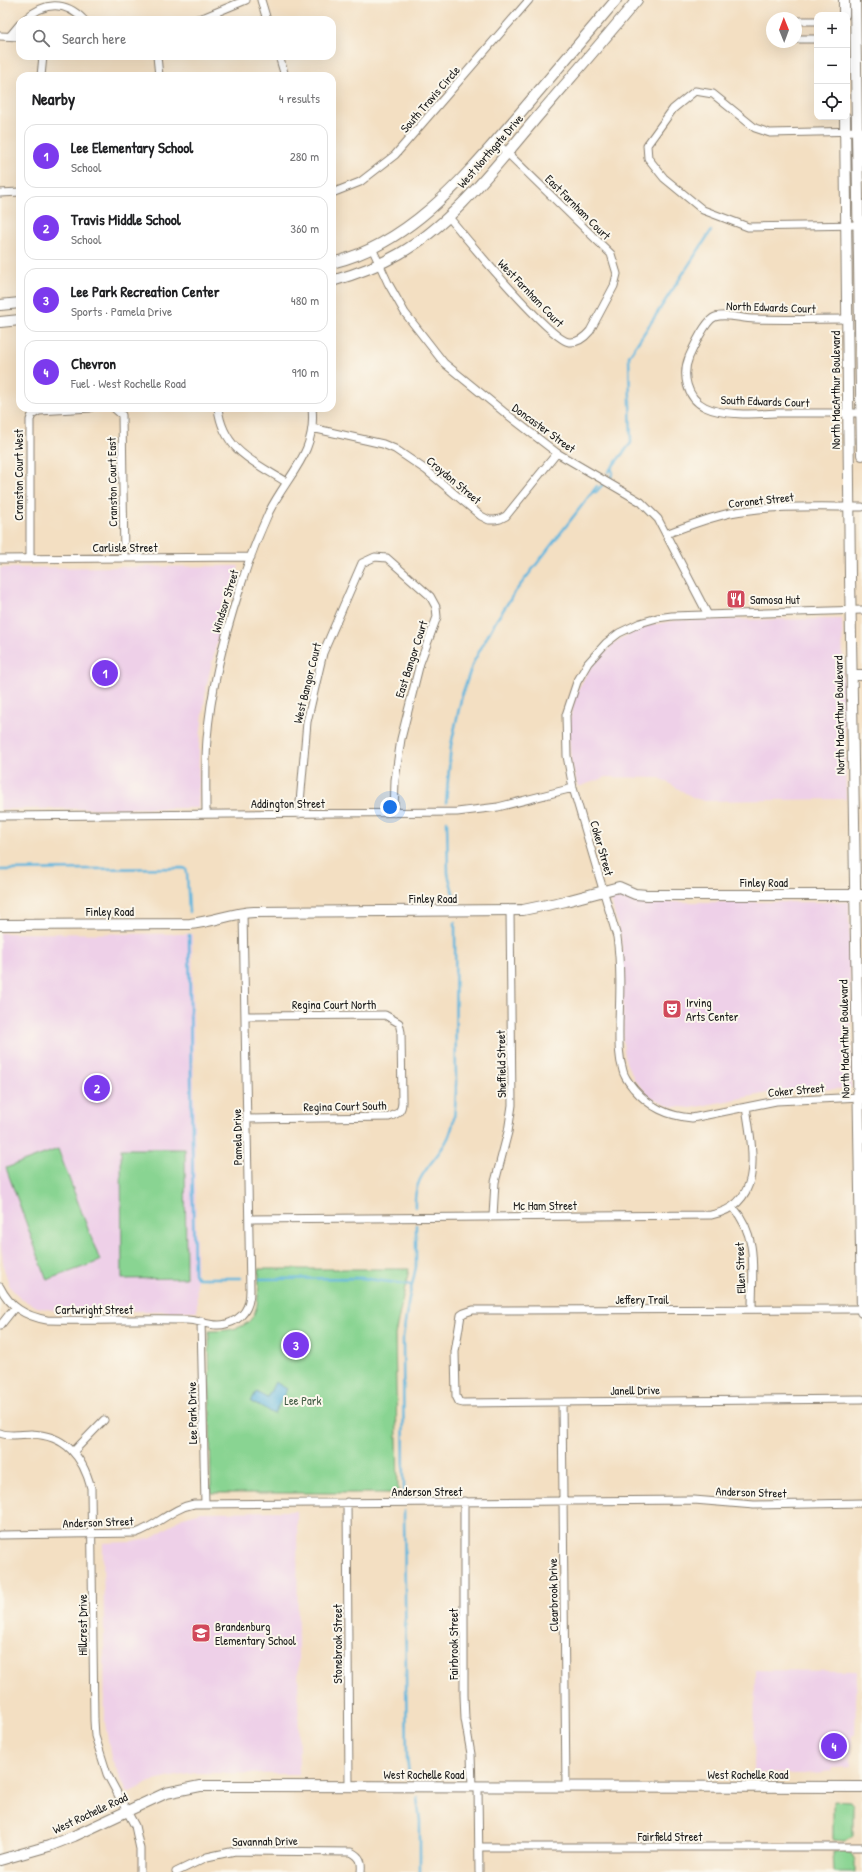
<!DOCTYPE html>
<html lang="en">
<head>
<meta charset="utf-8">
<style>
  body { margin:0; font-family:"Patrick Hand",sans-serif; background:#f2f2f2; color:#202124 }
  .controls { position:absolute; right:12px; top:12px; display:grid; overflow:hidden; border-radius:8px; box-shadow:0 4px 16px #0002 }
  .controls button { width:36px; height:36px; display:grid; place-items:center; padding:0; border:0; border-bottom:1px solid #e0e0e0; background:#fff; color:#202124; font:20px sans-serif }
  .compass { position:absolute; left:766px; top:12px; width:36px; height:36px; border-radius:50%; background:#fff; box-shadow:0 4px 16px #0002; rotate:359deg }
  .you { position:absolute; left:390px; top:807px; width:14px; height:14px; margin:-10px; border:3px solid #fff; border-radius:50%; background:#1a73e8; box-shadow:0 0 0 6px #1a73e833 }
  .badge { display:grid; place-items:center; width:26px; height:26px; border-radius:50%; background:#7c3aed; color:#fff; font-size:13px; font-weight:700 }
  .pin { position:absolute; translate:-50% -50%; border:2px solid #fff; box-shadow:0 1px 4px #0006 }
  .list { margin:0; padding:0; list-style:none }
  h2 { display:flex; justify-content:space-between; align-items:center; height:52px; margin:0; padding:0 16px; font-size:17px }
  h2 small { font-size:13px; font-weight:400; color:#757577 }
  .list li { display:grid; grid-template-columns:26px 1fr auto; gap:12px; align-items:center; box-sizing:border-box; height:64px; margin:0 8px 8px; padding:0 8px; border:1px solid #e0e0e0; border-radius:12px }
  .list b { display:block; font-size:15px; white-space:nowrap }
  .list p { margin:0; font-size:13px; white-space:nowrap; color:#757577 }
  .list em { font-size:13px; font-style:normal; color:#757577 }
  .icon { flex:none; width:22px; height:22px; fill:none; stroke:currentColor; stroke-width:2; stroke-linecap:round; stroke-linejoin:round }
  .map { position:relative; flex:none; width:862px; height:1872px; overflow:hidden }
  .search { position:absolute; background:#fff; box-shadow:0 4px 16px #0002; left:16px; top:16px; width:320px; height:44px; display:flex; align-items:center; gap:10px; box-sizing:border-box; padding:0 14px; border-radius:12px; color:#757577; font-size:15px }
  .panel { position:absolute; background:#fff; box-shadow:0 4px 16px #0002; left:16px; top:72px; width:320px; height:340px; border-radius:12px }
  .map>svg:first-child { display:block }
  .built { fill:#eed0e8 }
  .green { fill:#89d492; stroke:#527857 }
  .water { fill:#61b6de; stroke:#3e697d }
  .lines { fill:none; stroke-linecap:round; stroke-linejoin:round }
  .stream { stroke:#61b6de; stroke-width:2.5 }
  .street-casing { stroke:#887e6f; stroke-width:9 }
  .secondary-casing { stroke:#887e6f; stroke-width:12 }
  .street { stroke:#fff; stroke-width:7 }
  .secondary { stroke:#fff; stroke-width:10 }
  .labels { text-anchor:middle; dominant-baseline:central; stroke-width:4; stroke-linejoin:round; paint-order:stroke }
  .street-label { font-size:12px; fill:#1c1c1c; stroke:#fbf7ec }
  .poi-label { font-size:12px; fill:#1c1c1c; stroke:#fbf7ec; text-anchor:start }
  .park-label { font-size:12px; fill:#425c45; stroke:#fbf7ec }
</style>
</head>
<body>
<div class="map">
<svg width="862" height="1872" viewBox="0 0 862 1872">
  <rect width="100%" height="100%" fill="#fbf7ec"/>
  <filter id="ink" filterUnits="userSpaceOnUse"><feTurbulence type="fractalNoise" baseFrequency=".025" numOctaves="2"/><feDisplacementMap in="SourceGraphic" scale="8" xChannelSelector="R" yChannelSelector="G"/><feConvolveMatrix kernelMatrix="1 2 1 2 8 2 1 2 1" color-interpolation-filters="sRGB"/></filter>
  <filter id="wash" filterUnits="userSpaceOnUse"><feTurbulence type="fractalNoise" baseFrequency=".012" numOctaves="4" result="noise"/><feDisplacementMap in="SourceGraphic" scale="16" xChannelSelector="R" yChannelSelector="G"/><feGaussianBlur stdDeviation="0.9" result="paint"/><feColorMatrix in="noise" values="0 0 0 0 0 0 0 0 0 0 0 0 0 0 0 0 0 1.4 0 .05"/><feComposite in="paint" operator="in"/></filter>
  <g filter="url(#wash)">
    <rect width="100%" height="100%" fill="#f3dfc2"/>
    <path class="built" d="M239,566L223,616L206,688L199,747L198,808L0,809V568Z
      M842,619L846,799L705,801L694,798L660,778L606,777L578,787L571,762L568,728L575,695L591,666L615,642L645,626L679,620Z
      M615,895L668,902H849L852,1088L773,1092L691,1108L670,1106L651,1097L636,1082L626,1063L623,1043L622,942L611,900Z
      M0,933L192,934L197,1311H57L37,1307L21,1299L10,1287L4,1269L0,1242Z
      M297,1511L299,1774L195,1773L171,1777L150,1782L128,1793L111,1758L105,1723L103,1543L133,1542L152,1538L183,1517L201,1512Z
      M755,1670L857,1671L855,1735H852L851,1767L833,1768L832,1771L805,1774L754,1773Z"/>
    <path class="green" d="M58,1149L100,1261L47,1280L6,1168Z
      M121,1149H185L186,1278L122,1279Z
      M259,1269H409L395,1335L398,1493H211L209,1331C260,1331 258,1313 259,1269Z
      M833,1800L850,1801L853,1805V1836L845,1841L833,1840Z
      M845,1851L851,1853L855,1860V1872H834L833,1852Z"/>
    <path class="water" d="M275,1382L287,1389L274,1414L251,1402L256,1392L267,1398Z"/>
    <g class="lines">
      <path class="stream" d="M608,472L631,443L629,356L711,231
        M608,482L613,473L611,468
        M592,492H596L606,481
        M446,803L451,745L462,695L473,663L494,624L515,592L597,486
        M447,821L448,874L455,900
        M0,870L183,868L186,869L187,873L189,912
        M189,935L194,1274L198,1278H241
        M415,1207C413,1172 437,1163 449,1136C455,1122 455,1106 456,1091L455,922
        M260,1279L361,1278L412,1285
        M404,1493L403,1337L409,1298L416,1267V1225
        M404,1511L407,1758L409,1774
        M417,1798L420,1821V1872"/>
    </g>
  </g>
  <g filter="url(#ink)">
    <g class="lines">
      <g class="street-casing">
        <path id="street" d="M261,0L267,20
          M24,20C44,2 65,0 84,20
          M193,20L205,17L246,0
          M796,21H817
          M0,36L20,37
          M10,36L20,24
          M796,39H817
          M157,56L159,76
          M279,56L285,76
          M41,76L43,56
          M861,131L770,133L755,128L713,94L695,91L673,109L647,145L648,158L664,178L703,210L748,227L862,225
          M0,193L20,192
          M332,193L360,182L395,155L529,0
          M448,216C464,236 550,340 569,342C578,343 585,337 590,331L614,286L617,274L611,254L495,141
          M372,248L388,283L405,313L444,363L504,412L557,453L641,502L658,519L708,615
          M848,319C817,319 785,320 754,319C742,319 727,313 715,317C706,320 693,348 689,357C682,374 686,398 705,407C723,416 756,414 777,413C805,413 833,413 861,413
          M114,408L122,415L124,558
          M218,408C223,450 254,462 286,482
          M312,428L383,444L395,449L426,470L481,516L489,520H495L500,519L506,516L557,453
          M666,534C687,526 708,518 730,513C773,505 818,507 862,507
          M0,559L251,557
          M30,559V420L32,415L39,411L90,408
          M206,814C206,789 205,764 207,739C211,688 224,637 240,588C248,562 258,536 269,512C288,474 317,453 312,408
          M299,814L307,722L323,653L362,563L375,557L387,558L430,596L436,607L437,617L420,663L401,739L395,780L394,813
          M0,816L457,812L498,807L573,788
          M245,1016L385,1015L399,1023L401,1032L402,1102C402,1111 398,1114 389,1117L247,1119
          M862,1097L776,1101L692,1118C667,1116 650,1107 634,1089C630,1084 624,1077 623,1071C618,1055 619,1039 619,1022C620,994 621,966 617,937L573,788L567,756L566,715L577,682L588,663L606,643L619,633L640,623L657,618L672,616L862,610
          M733,1207C759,1237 752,1271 752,1309
          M493,1216L495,1182L508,1132L512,1105L510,910
          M249,1219L711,1215C766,1204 752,1148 746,1107
          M0,1287C10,1307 25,1316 47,1320C94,1321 141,1319 187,1320C200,1320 213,1328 226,1324C244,1319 250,1307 250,1290L243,913
          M862,1309L473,1310L464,1313L461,1315L455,1352L456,1396L459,1402L463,1403L862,1399
          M201,1321L205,1504
          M0,1326L15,1307
          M562,1402L566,1787
          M0,1433C9,1437 22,1434 31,1434C66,1435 83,1457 91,1488L94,1720L95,1736L107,1774L135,1826L140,1849V1872
          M73,1452L104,1420
          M464,1501V1695L465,1719L471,1754L472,1787
          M347,1502L349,1786
          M0,1535L136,1533C157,1526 172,1508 194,1504L694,1500L754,1505L862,1503
          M478,1787L479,1872
          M479,1847H862
          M176,1872L207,1857L235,1851L351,1852C361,1857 362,1862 361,1872"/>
      </g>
      <g class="secondary-casing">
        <path id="secondary" d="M844,0V15
          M855,0L862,455
          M845,117L850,576L862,1312
          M332,263C413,243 468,173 520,113C552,75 584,38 616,0
          M332,281C356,274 378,266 399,254C452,224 494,168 533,122C568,81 603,41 637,0
          M0,305L20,303
          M0,322L20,320
          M852,675H862
          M0,925L190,924C212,922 232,913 254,912L523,910L566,901L619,887L635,894L647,895H862
          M0,1860L49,1846L74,1836L166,1793L200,1786L862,1787"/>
      </g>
      <use href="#street" class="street"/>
      <use href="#secondary" class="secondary"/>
    </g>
  </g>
  <defs>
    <g id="restaurant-square" transform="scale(1)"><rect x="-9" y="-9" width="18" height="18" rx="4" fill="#d1495b" stroke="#fbf7ec"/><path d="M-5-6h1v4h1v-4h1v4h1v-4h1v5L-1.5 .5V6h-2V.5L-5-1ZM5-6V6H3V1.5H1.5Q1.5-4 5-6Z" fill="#fff"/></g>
    <g id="theatre-square" transform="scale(1)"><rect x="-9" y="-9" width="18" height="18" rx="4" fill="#d1495b" stroke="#fbf7ec"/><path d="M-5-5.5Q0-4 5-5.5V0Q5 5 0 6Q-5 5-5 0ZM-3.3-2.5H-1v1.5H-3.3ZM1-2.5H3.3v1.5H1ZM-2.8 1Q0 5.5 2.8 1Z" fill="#fff"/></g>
    <g id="school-square" transform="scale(1)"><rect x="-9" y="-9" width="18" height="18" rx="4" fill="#d1495b" stroke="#fbf7ec"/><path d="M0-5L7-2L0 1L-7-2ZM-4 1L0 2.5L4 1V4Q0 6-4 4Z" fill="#fff"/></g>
  </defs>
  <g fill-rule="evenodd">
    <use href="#restaurant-square" x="736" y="599"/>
    <use href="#theatre-square" x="672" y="1009"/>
    <use href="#school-square" x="201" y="1633"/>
  </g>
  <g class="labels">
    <g class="street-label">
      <text transform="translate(430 99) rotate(-49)">South Travis Circle</text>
      <text transform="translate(490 151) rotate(-49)">West Northgate Drive</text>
      <text transform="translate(578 207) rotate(45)">East Farnham Court</text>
      <text transform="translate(531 293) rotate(46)">West Farnham Court</text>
      <text transform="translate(771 307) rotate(2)">North Edwards Court</text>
      <text transform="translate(835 390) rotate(-90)">North MacArthur Boulevard</text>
      <text transform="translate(765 401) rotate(2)">South Edwards Court</text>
      <text transform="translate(544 428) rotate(36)">Doncaster Street</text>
      <text transform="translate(18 475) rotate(-90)">Cranston Court West</text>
      <text transform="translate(454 480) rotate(40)">Croydon Street</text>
      <text transform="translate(112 482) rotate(-91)">Cranston Court East</text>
      <text transform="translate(761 500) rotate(-6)">Coronet Street</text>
      <text x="125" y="547">Carlisle Street</text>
      <text transform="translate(225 601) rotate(-73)">Windsor Street</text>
      <text transform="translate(411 659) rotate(-72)">East Bangor Court</text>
      <text transform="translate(307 683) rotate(-76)">West Bangor Court</text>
      <text transform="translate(839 715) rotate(-91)">North MacArthur Boulevard</text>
      <text x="288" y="803">Addington Street</text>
      <text transform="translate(602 848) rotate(74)">Coker Street</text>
      <text x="764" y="882">Finley Road</text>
      <text x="433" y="898">Finley Road</text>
      <text x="110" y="911">Finley Road</text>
      <text x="334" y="1004">Regina Court North</text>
      <text transform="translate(844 1039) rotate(-91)">North MacArthur Boulevard</text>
      <text transform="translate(501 1064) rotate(-91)">Sheffield Street</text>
      <text transform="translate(796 1090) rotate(-5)">Coker Street</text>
      <text transform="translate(345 1106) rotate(-1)">Regina Court South</text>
      <text transform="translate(237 1137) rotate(-91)">Pamela Drive</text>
      <text x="545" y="1205">Mc Ham Street</text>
      <text transform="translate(740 1268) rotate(-92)">Ellen Street</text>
      <text x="642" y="1299">Jeffery Trail</text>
      <text x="94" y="1309">Cartwright Street</text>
      <text transform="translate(635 1390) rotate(-1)">Janell Drive</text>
      <text transform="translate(192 1413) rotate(-91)">Lee Park Drive</text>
      <text x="427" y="1491">Anderson Street</text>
      <text transform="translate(751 1492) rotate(2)">Anderson Street</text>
      <text transform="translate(98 1522) rotate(-2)">Anderson Street</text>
      <text transform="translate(553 1595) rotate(-91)">Clearbrook Drive</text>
      <text transform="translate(82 1625) rotate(-90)">Hillcrest Drive</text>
      <text transform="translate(337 1644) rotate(-90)">Stonebrook Street</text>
      <text transform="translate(453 1644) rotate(-90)">Fairbrook Street</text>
      <text x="424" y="1774">West Rochelle Road</text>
      <text x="748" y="1774">West Rochelle Road</text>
      <text transform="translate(90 1813) rotate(-25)">West Rochelle Road</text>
      <text x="670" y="1836">Fairfield Street</text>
      <text transform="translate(265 1841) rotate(-1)">Savannah Drive</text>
    </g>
    <g class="poi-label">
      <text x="750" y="599">Samosa Hut</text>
      <text x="686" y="1002">Irving<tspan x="686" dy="14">Arts Center</tspan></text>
      <text x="215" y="1626">Brandenburg<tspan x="215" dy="14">Elementary School</tspan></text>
    </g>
    <g class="park-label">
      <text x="303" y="1400">Lee Park</text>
    </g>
  </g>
</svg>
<div class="controls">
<button>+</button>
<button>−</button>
<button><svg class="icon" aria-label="locate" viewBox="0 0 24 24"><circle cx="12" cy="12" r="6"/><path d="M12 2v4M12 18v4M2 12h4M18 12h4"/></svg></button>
</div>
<svg class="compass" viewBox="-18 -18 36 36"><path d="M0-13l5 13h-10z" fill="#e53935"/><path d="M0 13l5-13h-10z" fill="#757577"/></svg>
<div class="you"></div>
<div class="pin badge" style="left:105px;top:673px">1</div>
<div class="pin badge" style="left:97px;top:1088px">2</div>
<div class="pin badge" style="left:296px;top:1345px">3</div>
<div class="pin badge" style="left:834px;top:1746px">4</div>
<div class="search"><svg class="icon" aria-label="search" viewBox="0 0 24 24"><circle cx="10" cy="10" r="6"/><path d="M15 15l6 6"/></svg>Search here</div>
<section class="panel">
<h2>Nearby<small>4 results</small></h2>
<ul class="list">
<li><span class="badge">1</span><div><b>Lee Elementary School</b><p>School</p></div><em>280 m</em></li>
<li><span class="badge">2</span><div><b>Travis Middle School</b><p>School</p></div><em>360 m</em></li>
<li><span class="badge">3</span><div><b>Lee Park Recreation Center</b><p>Sports · Pamela Drive</p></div><em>480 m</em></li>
<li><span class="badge">4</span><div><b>Chevron</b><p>Fuel · West Rochelle Road</p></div><em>910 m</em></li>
</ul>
</section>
</div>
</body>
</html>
